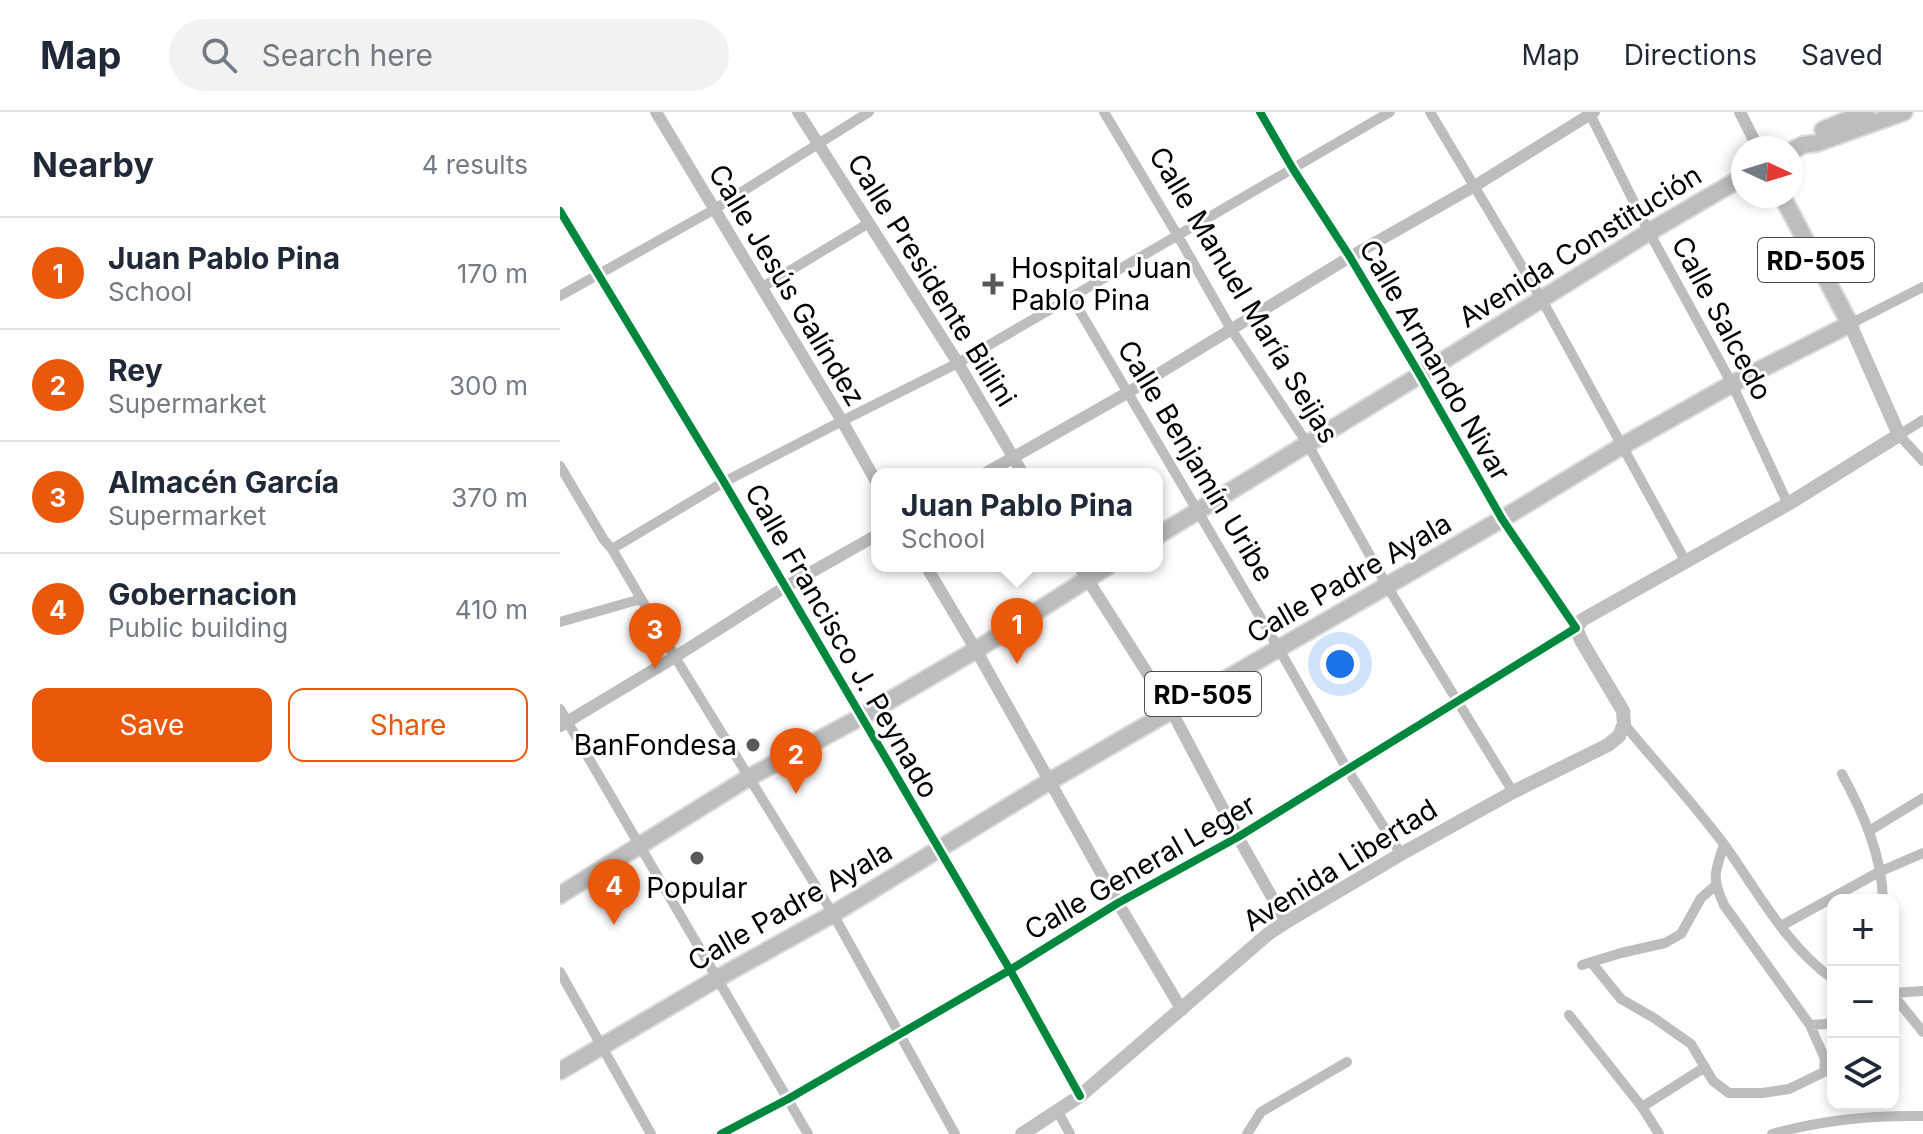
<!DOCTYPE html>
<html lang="en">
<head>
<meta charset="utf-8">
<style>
  body { margin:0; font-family:Inter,sans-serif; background:#f2f2f3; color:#1f2937 }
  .controls { position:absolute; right:24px; bottom:24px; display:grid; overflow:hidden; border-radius:16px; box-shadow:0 4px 12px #0003 }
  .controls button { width:72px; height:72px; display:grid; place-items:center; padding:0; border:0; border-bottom:2px solid #e0e1e3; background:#fff; color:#1f2937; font:40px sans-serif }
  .compass { position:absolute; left:1171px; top:24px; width:72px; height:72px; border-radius:50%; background:#fff; box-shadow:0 4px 12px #0003; rotate:94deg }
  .you { position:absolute; left:780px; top:552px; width:28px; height:28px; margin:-20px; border:6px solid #fff; border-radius:50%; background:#1a73e8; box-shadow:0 0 0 12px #1a73e833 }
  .badge { display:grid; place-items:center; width:52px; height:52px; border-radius:50%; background:#ea580c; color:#fff; font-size:26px; font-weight:700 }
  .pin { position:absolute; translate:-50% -66px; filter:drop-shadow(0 2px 4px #0008) }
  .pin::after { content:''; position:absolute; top:42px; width:28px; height:24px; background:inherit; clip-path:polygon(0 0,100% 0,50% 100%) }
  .popup { position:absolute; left:311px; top:356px; width:292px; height:104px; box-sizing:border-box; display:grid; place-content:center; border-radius:16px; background:#fff; filter:drop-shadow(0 2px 6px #0005); font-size:26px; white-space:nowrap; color:#747a83 }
  .popup b { font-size:30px; color:#1f2937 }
  .popup::after { content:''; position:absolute; left:50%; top:100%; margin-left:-16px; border:16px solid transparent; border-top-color:#fff }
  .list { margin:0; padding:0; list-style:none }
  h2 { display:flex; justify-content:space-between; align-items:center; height:104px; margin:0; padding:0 32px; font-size:34px }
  h2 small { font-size:26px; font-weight:400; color:#747a83 }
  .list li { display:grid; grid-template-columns:52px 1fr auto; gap:24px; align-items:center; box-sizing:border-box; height:112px; padding:0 32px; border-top:2px solid #e0e1e3 }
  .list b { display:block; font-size:30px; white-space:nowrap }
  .list p { margin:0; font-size:26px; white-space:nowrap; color:#747a83 }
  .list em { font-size:26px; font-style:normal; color:#747a83 }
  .actions { display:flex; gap:16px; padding:24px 32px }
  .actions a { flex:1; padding:18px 0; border:2px solid #ea580c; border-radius:16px; text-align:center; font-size:28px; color:#ea580c }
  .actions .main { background:#ea580c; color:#fff }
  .icon { flex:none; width:44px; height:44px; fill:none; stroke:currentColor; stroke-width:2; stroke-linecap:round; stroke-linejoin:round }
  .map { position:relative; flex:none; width:1363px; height:1022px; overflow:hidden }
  header { display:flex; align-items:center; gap:48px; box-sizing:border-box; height:112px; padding:0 40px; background:#fff; border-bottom:2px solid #e0e1e3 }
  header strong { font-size:38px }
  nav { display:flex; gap:44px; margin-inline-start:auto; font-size:28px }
  .search { width:560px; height:72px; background:#f2f2f3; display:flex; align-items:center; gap:20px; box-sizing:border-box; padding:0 28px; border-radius:44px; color:#747a83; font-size:30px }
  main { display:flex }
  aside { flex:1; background:#fff }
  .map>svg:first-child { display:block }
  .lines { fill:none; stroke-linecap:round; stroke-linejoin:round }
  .primary-casing { stroke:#dbdbdb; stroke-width:20 }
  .minor { stroke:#bdbdbd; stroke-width:10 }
  .tertiary { stroke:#bdbdbd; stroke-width:12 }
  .secondary { stroke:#bfbfbf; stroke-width:14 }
  .primary { stroke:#bdbdbd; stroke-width:16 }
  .cycleway-casing { stroke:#fff; stroke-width:13 }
  .cycleway { stroke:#00873e; stroke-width:8 }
  .poi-dot { fill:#595959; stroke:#fff; stroke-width:3 }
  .labels { text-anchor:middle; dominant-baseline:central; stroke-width:6; stroke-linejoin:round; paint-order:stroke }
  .shield { fill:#fff; stroke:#4c4c4c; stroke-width:2 }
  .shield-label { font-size:26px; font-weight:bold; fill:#000 }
  .street-label { font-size:28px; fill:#000; stroke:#fff }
  .poi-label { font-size:28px; fill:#000; stroke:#fff; text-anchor:start }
</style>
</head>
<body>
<header>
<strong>Map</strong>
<div class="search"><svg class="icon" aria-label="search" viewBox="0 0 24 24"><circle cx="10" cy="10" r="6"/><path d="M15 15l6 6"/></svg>Search here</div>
<nav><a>Map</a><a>Directions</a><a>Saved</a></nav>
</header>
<main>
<aside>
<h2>Nearby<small>4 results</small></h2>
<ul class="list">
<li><span class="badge">1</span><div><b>Juan Pablo Pina</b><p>School</p></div><em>170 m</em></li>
<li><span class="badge">2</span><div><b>Rey</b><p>Supermarket</p></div><em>300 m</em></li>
<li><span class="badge">3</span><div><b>Almacén García</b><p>Supermarket</p></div><em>370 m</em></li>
<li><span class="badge">4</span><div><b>Gobernacion</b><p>Public building</p></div><em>410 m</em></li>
</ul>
<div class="actions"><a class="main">Save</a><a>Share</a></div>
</aside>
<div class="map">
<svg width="1363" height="1022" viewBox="0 0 1363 1022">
  <rect width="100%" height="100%" fill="#fff"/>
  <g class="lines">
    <g class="primary-casing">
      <path id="primary" d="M1263,18L1306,0
        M1231,39L1243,33L1257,31L1344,0
        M597,424L860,263L1089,120L1183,65
        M0,783L188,666L301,605L416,538L548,454
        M0,959L158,866L273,802L490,669L942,407L1062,334L1172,272L1290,212L1222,84"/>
    </g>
    <path class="minor" d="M544,0L618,124L671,217L747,331L827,474L953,680
      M870,0L982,188L1126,450
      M1029,0L1089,120L1172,272L1228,392
      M0,99L164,370L450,858L520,984
      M201,176L309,111
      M0,184L153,98L309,0
      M512,186L719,537L787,657L841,742
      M1290,212L1363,175
      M1363,308L1339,323L1363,349
      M0,354L44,428L52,437L115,545L273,802L395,1022
      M52,437L164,370L282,309L398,251L830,0
      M0,510L81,487
      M0,597L248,1022
      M1064,612C1097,652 1135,693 1166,735C1198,780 1227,835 1273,867
      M1282,662C1303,701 1322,743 1323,788
      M1309,719L1363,686
      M1164,732C1155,761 1151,764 1164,793L1250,913L1266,912L1273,908
      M1221,814L1319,760L1363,741
      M1031,850L1061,887L1094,906L1131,932L1153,969L1169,981H1202L1229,977L1264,960L1265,947L1250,913
      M1022,853L1061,841L1105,831L1121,822L1141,786L1155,774
      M0,860L91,1022
      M1333,881L1363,879
      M1333,883L1363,920
      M1009,903L1082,995L1099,1022
      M1082,995L1145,955
      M498,1000L510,1022
      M161,1022L228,987L450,858L558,791L678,725L1016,516L942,407L860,263L790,145L733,57L700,0
      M687,1022L701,1000L787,950
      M1212,1022C1261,1008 1312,1003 1363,1004"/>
    <path class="tertiary" d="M96,0L282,309L317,371
      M238,0L398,251L463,362
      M1180,0L1198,36
      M424,362L567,281L790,145L913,75L1034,0
      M366,454L416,538L558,791L622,898
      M519,454L612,600L678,725L726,810
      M0,614L115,545L225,475L317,423"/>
    <path class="secondary" d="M462,1022L520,984L708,822L726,810L841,742L953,680L1048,633L1059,624L1064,612L1063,599L1022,530L1016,516L1022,508L1228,392L1339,323L1290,212"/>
    <use href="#primary" class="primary"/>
    <g class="cycleway-casing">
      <path id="cycleway" d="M0,99L164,370L450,858L520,984
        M161,1022L228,987L450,858L558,791L678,725L1016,516L942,407L860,263L790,145L733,57L700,0"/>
    </g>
    <use href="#cycleway" class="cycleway"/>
  </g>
  <g class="poi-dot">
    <path d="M429 160h8v8h8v8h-8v8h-8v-8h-8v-8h8z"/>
    <circle cx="193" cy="633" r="8"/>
    <circle cx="137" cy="746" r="8"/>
  </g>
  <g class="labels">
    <g class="shield">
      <rect x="1198" y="126" width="116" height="44" rx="6"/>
      <rect x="585" y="560" width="116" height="44" rx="6"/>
    </g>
    <g class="shield-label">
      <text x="1256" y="148">RD-505</text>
      <text x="643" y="582">RD-505</text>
    </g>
    <g class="street-label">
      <text transform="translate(1020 134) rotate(-32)">Avenida Constitución</text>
      <text transform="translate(372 168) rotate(58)">Calle Presidente Billini</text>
      <text transform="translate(227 173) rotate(59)">Calle Jesús Galíndez</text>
      <text transform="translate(684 183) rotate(59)">Calle Manuel María Seijas</text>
      <text transform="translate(1162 206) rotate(62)">Calle Salcedo</text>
      <text transform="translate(875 248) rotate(60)">Calle Armando Nivar</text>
      <text transform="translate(636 349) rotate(59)">Calle Benjamín Uribe</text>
      <text transform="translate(789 466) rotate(-30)">Calle Padre Ayala</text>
      <text transform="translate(282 529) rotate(60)">Calle Francisco J. Peynado</text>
      <text transform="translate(780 753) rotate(-32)">Avenida Libertad</text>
      <text transform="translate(580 755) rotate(-30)">Calle General Leger</text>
      <text transform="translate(230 794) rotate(-30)">Calle Padre Ayala</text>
    </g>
    <g class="poi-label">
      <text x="451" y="156">Hospital Juan<tspan x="451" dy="32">Pablo Pina</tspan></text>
      <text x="177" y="633" text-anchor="end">BanFondesa</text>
      <text x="137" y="776" text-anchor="middle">Popular</text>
    </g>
  </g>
</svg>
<div class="controls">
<button>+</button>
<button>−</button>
<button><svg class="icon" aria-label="layers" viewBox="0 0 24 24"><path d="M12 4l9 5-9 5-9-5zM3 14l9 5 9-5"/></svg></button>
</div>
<svg class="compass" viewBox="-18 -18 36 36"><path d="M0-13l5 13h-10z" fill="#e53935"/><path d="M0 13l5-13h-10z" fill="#747a83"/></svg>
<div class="you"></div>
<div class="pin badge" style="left:457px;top:552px">1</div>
<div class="popup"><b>Juan Pablo Pina</b>School</div>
<div class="pin badge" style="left:236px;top:682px">2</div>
<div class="pin badge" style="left:95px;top:557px">3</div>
<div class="pin badge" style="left:54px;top:813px">4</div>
</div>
</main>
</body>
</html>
